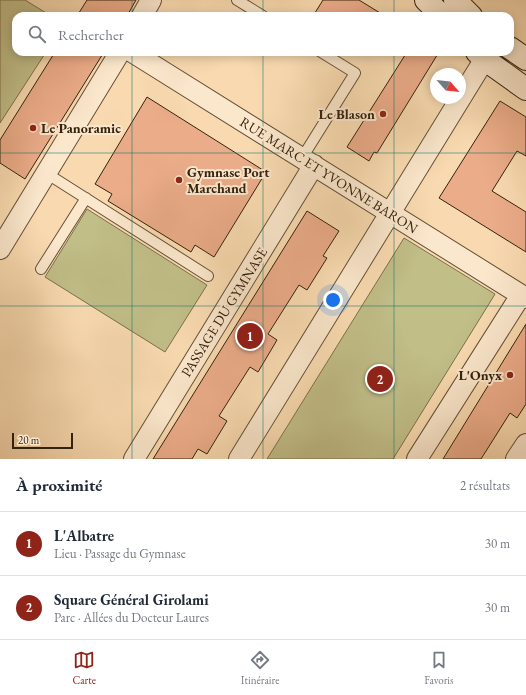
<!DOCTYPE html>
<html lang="fr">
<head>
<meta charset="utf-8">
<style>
  body { margin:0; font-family:"EB Garamond",serif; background:#f2f2f3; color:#1f2937 }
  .compass { position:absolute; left:430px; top:68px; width:36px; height:36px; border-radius:50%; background:#fff; box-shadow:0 2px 10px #0003; rotate:117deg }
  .scale { position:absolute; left:12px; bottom:10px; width:61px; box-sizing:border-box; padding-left:4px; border:2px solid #35220d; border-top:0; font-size:11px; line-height:14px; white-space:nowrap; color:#35220d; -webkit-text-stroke:3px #fbe7cc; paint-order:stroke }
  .you { position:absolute; left:333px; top:300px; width:14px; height:14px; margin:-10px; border:3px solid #fff; border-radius:50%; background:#1a73e8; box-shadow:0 0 0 6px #1a73e833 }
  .badge { display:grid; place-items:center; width:26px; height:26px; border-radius:50%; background:#8f2418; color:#fff; font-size:13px; font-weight:700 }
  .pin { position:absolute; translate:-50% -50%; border:2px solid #fff; box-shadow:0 1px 4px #0006 }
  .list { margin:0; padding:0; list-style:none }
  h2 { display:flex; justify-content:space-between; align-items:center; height:52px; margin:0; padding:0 16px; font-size:17px }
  h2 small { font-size:13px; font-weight:400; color:#747a83 }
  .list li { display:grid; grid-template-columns:26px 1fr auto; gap:12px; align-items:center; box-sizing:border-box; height:64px; padding:0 16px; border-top:1px solid #e0e1e3 }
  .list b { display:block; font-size:15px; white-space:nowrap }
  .list p { margin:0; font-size:13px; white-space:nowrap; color:#747a83 }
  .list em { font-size:13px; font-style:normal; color:#747a83 }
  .icon { flex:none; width:22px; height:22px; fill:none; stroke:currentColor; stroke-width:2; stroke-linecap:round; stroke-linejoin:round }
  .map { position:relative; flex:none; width:526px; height:459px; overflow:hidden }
  .search { position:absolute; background:#fff; box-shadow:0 2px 10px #0003; left:12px; right:12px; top:12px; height:44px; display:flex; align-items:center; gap:10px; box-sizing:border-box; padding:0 14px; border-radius:12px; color:#747a83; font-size:15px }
  .sheet { height:180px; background:#fff }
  nav { display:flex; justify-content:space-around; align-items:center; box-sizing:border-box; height:56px; border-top:1px solid #e0e1e3; background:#fff; font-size:11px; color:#747a83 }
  nav a { display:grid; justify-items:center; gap:2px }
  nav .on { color:#8f2418 }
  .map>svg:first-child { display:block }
  .green { fill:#c1be88; stroke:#7b704a }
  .building { fill:#ebac89; stroke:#35220d }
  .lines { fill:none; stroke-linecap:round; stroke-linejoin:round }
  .service-casing { stroke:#665036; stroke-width:12 }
  .minor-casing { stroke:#665036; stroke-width:22 }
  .secondary-casing { stroke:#35220d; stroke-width:24 }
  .service { stroke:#fbe7cc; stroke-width:10 }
  .minor { stroke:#fbe7cc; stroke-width:20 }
  .secondary { stroke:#fbe7cc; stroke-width:22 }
  .grid { fill:none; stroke:#0f766e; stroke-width:1; stroke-opacity:0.55 }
  .poi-dot { fill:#8f2418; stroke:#fbe7cc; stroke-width:1.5 }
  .labels { text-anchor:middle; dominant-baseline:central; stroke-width:4; stroke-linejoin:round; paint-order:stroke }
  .poi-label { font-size:14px; font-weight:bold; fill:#35220d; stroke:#fbe7cc; text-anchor:end }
  .street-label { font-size:14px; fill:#35220d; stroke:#fbe7cc }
</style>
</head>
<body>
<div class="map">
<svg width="526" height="459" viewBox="0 0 526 459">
  <rect width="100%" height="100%" fill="#f9dab0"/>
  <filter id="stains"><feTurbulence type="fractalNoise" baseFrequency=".005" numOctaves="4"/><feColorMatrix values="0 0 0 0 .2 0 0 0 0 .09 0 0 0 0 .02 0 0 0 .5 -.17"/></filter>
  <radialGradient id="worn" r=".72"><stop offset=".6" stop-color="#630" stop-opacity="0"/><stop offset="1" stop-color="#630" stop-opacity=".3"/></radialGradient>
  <path class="green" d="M0,0H25L51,16H16V52H46L0,123Z
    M87,209L207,285L165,352L45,277Z
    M404,238L495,294L492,299L393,459H267Z"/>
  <path class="building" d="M87,0H136L127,16H77Z
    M323,0H359L385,16H313Z
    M55,52H104L25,179L0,163V140Z
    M407,52H439L377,153L374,152L369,161L347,147Z
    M147,97L266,172L214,257L195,245L191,252L108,201L112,194L95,184Z
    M500,101L526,117V156L517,151L492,191L526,212V252L439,198Z
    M307,211L339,231L323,256L327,258L307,290L299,285L268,334L277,340L258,372L250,367L219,416L227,421L207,454L198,449L192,459H153Z
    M526,324V404L517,418L510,413L481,459H443Z"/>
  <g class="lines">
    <g class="service-casing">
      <path id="service" d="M237,0L263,16
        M302,158L355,73L321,52
        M46,173L208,276
        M41,269L86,198"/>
    </g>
    <g class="minor-casing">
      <path id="minor" d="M142,16L151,0
        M132,52L526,298
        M0,249L120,52
        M134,459L314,165
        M239,459L489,52
        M417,459L521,295
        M516,459L526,444"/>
    </g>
    <g class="secondary-casing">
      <path id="secondary" d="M426,0L442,16
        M455,0L471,16
        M510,48L526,59
        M477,52L484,59L526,89"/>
    </g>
    <use href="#service" class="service"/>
    <use href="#minor" class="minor"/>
    <use href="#secondary" class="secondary"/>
  </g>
  <path class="grid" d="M132,0V16M263,0V16M394,0V16M132,52V459M263,52V459M394,52V459M0,153H526M0,306H526"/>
  <g class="poi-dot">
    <circle cx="383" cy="114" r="4"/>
    <circle cx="33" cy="128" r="4"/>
    <circle cx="179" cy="180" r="4"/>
    <circle cx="510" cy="375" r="4"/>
  </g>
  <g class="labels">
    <g class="poi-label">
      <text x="375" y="114">Le Blason</text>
      <text x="41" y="128" text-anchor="start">Le Panoramic</text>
      <text x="187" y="172" text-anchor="start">Gymnase Port<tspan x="187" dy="16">Marchand</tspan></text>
      <text x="502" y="375">L'Onyx</text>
    </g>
    <g class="street-label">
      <text transform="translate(329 175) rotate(32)">RUE MARC ET YVONNE BARON</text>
      <text transform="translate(224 312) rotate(-58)">PASSAGE DU GYMNASE</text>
    </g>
  </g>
  <rect width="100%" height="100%" filter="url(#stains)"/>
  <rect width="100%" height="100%" fill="url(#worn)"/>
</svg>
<svg class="compass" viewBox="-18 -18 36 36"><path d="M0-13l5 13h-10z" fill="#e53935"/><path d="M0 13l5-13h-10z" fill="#747a83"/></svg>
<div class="scale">20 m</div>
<div class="you"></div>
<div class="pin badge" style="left:250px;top:336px">1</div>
<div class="pin badge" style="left:380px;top:379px">2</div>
<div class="search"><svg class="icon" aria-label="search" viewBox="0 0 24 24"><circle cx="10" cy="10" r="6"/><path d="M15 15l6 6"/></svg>Rechercher</div>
</div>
<section class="sheet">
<h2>À proximité<small>2 résultats</small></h2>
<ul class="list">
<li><span class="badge">1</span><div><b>L'Albatre</b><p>Lieu · Passage du Gymnase</p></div><em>30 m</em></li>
<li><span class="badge">2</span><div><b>Square Général Girolami</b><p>Parc · Allées du Docteur Laures</p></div><em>30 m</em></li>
</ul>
</section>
<nav>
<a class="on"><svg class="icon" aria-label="map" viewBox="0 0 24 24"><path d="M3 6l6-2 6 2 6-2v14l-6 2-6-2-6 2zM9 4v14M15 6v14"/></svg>Carte</a>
<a><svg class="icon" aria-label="directions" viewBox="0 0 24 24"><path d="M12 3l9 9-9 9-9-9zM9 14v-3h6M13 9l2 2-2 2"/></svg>Itinéraire</a>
<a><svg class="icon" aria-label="saved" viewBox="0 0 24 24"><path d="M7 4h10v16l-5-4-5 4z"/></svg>Favoris</a>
</nav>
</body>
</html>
